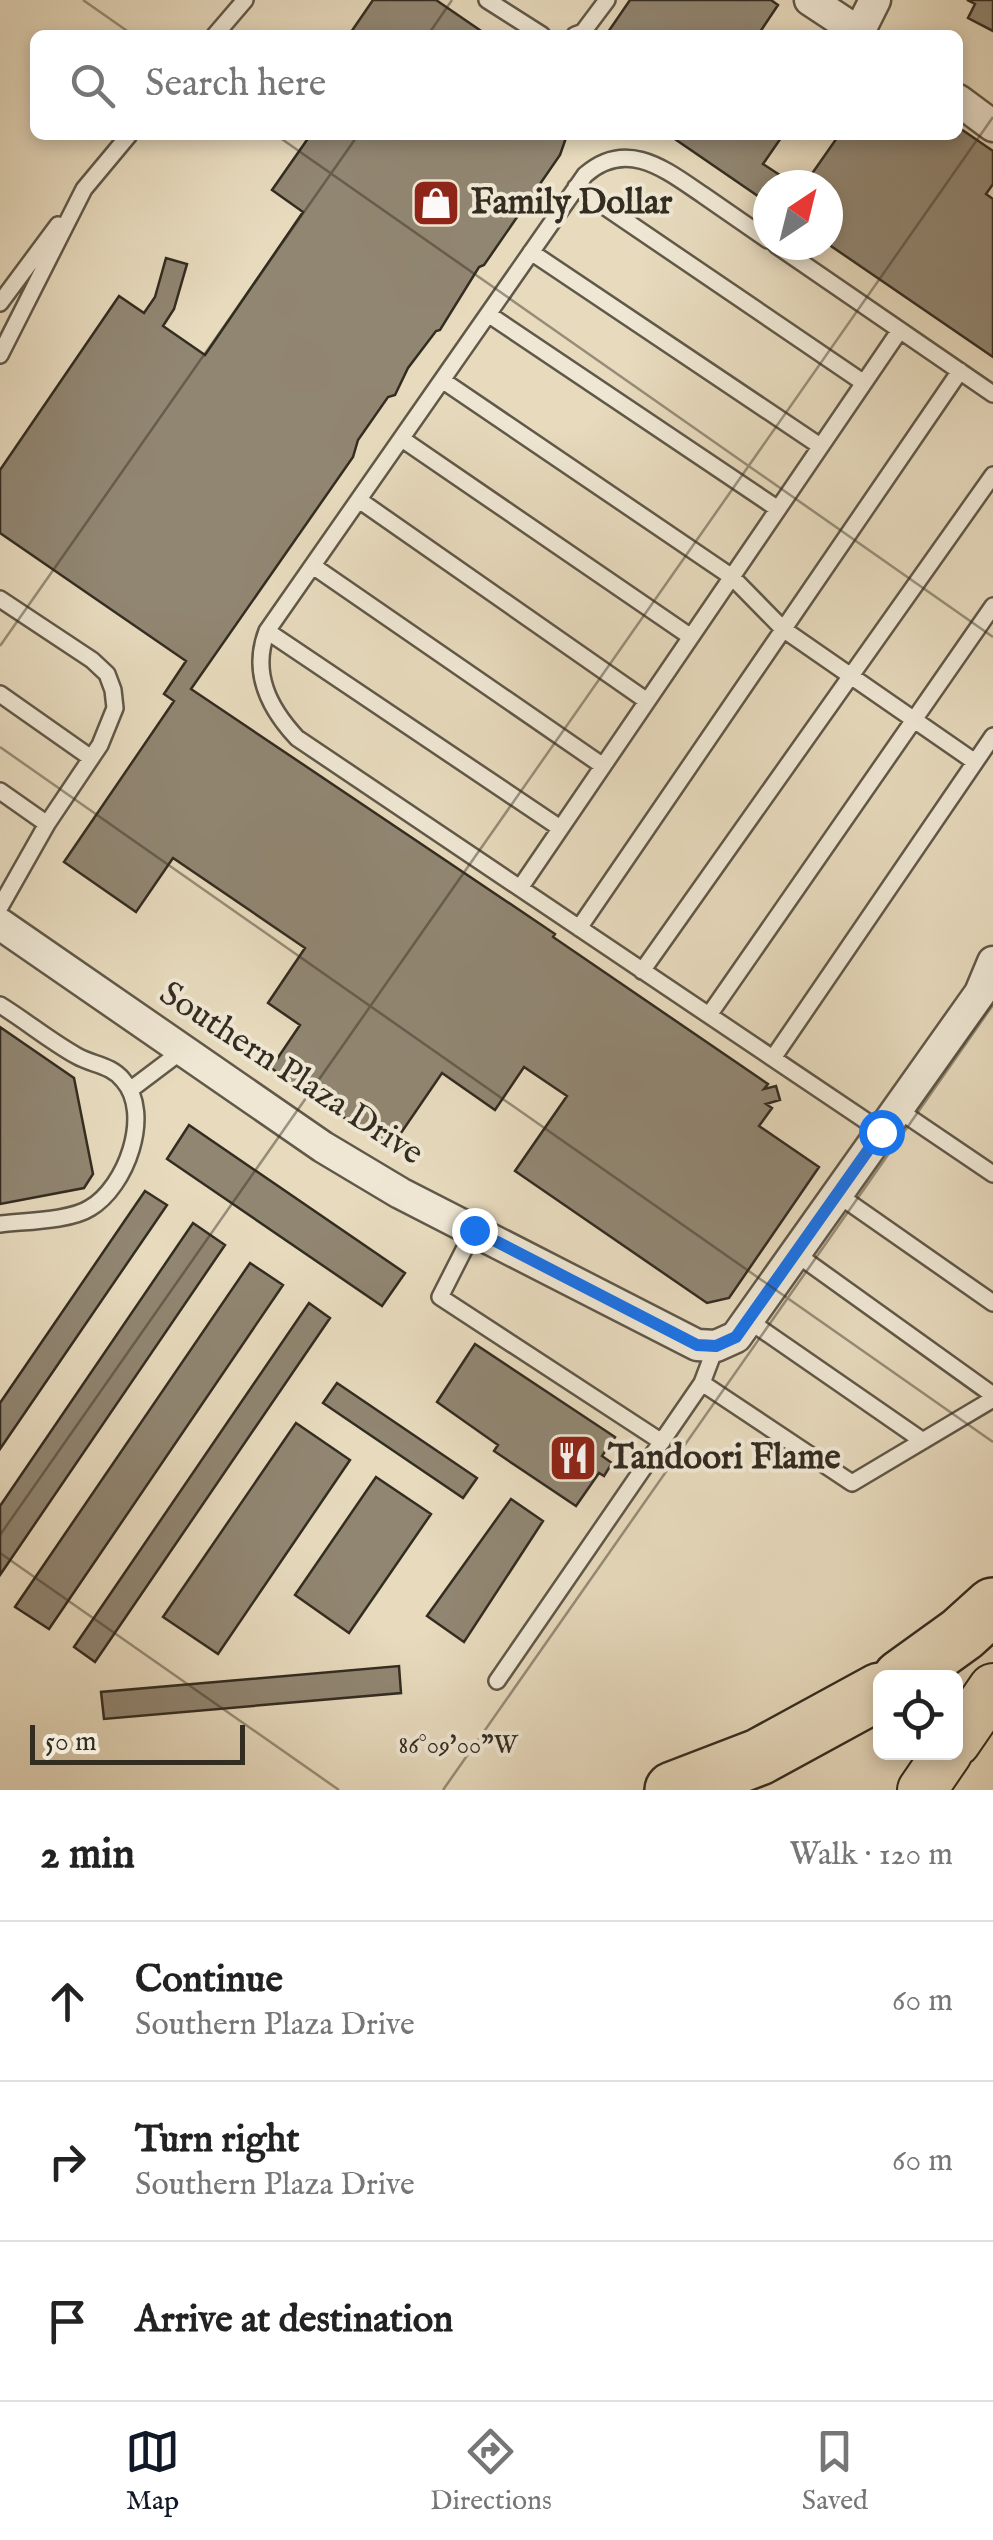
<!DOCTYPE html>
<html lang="en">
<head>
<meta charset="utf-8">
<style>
  body { margin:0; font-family:"IM FELL English",serif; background:#f6f6f6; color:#222 }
  .controls { position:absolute; right:30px; bottom:30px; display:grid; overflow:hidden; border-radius:15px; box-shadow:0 5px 15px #0003 }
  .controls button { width:90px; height:90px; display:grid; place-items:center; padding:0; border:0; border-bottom:2px solid #e0e0e0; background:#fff; color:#222; font:50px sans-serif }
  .compass { position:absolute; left:753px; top:170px; width:90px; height:90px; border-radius:50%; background:#fff; box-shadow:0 5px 15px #0003; rotate:35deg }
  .scale { position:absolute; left:30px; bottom:25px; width:215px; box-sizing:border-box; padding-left:10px; border:5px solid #332c21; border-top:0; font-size:28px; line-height:35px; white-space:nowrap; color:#332c21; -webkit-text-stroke:8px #efe7d4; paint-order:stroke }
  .stop { position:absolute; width:30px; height:30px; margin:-22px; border:8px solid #1a73e8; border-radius:50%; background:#fff }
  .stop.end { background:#1a73e8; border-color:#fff; box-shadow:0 2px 10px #0008 }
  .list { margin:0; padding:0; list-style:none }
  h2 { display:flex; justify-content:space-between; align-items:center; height:130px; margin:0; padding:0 40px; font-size:42px }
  h2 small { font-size:32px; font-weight:400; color:#767676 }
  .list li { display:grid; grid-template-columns:65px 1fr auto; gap:30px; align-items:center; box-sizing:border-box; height:160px; padding:0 40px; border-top:2px solid #e0e0e0 }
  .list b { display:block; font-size:38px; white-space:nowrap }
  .list p { margin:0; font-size:32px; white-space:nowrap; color:#767676 }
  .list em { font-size:32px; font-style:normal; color:#767676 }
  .icon { flex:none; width:55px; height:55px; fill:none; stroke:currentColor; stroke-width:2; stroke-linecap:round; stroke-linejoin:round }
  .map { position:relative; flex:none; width:993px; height:1790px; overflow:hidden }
  .search { position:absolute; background:#fff; box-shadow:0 5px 15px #0003; left:30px; right:30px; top:30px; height:110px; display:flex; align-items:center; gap:25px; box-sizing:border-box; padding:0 35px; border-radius:15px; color:#767676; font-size:38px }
  .sheet { height:610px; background:#fff }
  nav { display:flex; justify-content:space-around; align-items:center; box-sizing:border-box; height:140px; border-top:2px solid #e0e0e0; background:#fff; font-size:28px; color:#767676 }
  nav a { display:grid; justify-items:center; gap:5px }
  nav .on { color:#111827 }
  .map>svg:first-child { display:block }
  .building { fill:#918672; stroke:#332c21; stroke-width:2.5 }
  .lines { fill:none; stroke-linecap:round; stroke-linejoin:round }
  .service-casing { stroke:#605848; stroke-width:20 }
  .minor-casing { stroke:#605848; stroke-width:35 }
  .primary-casing { stroke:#332c21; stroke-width:52 }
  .motorway-casing { stroke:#332c21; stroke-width:60 }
  .service { stroke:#efe7d4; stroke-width:15 }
  .minor { stroke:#efe7d4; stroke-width:30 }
  .primary { stroke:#e7dabd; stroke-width:48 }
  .motorway { stroke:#e7dabd; stroke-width:55 }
  .route { stroke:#1a73e8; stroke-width:12 }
  .ticks { fill:none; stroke:#332c21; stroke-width:2.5; stroke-opacity:0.45 }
  .labels { text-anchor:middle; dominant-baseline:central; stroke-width:8; stroke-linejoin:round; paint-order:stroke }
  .poi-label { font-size:35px; font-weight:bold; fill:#332c21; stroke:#efe7d4; text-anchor:start }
  .street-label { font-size:35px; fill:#332c21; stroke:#efe7d4 }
  .ticks-label { font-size:25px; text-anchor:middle; fill:#332c21; stroke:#efe7d4; stroke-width:8; stroke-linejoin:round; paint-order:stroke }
</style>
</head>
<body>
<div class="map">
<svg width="993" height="1790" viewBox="0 0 993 1790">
  <rect width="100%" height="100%" fill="#e7dabd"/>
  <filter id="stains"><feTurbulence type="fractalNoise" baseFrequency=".002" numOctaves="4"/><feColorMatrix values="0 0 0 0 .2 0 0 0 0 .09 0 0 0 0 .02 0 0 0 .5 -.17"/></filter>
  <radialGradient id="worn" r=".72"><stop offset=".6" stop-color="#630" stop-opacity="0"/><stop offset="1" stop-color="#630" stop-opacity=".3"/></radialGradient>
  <path class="building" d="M373,0H436L487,35H349Z
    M630,0H771L778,5L758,35H606Z
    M967,0H993V31L968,18L975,4Z
    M958,127L993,151V184L986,194L993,199V357L828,244V185H804L839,135H958Z
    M306,135H567L560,155L484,265L479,267L440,330L436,331L408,368L395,395L388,397L358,440L353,457L191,689L555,934L553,937L768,1084L764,1089L776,1086L780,1100L766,1104L772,1108L759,1126L819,1167L729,1298L707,1303L515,1171L567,1096L524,1067L495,1110L442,1073L390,1149L271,1068L300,1025L268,1003L305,948L173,858L136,912L64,862L174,701L164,694L186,661L0,533V470L119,296L144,313L155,297L166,258L187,264L174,309L163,326L205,355L303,212L272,190L309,137Z
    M669,135H783L763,164L795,185H768V203Z
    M0,1027L74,1078L93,1174L84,1188L0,1204Z
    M189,1125L405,1273L382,1306L167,1159Z
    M145,1191L167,1205L0,1449V1403Z
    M193,1223L225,1245L0,1575V1506Z
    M250,1263L283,1285L49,1629L15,1607Z
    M309,1303L330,1318L95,1662L74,1647Z
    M475,1344L615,1437L602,1456L612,1463L604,1476L599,1473L576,1506L494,1451L498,1445L437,1402Z
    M337,1383L477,1478L463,1498L323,1403Z
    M296,1423L350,1460L218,1654L163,1617Z
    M376,1477L431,1514L349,1633L295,1595Z
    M511,1499L543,1521L464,1642L427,1616Z
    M399,1666L401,1693L104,1719L101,1692Z"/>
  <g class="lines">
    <g class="service-casing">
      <path id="service" d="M487,0L542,35
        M215,35L245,0
        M575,35L583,32L607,0
        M576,187L864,383
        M768,240C746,225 725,210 703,195C666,170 627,138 585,175L267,631C251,672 268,707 297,738L881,1131
        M776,245L993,394
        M531,252L820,446
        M0,303L58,225
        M488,314L778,509
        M0,355L84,189L129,135
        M442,380L732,577L783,629L975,762
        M402,439L691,637
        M359,500L647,701
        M313,566L603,766
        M0,599L92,660L107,674L113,690L115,708L100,745L47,824L0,907
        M267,631L560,828
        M0,694L91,758
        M0,791L47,824
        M520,888L900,330
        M579,928L960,371
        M642,971L993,475
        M0,1005C26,1021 50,1041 77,1056C93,1065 111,1065 123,1080C153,1114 126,1187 90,1208C70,1221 24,1221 0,1224
        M709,1015L993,606
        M773,1058L993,736
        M130,1090L183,1050
        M897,1109L993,1174
        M837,1194L993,1303
        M474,1230L440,1297L662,1442
        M795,1253L993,1395
        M748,1320L923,1441
        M716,1346L702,1383L852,1483L993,1399
        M497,1681L702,1383"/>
    </g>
    <g class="minor-casing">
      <path id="minor" d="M810,0L863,35
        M859,32L875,0
        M958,100L993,126
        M0,924L323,1147L400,1193L697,1345L716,1346L736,1337L980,993L993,962"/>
    </g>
    <g class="primary-casing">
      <path id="primary" d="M956,1742L993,1688
        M922,1790L948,1752"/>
    </g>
    <g class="motorway-casing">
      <path id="motorway" d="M901,1678L962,1634L993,1606
        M673,1790L759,1757L880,1691"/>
    </g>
    <use href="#service" class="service"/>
    <use href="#minor" class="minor"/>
    <use href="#primary" class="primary"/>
    <use href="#motorway" class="motorway"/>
  </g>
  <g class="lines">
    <path class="route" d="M474,1230L697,1345L716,1346L736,1337L881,1132"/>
  </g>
  <path class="ticks" d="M83,0L133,35M428,35L452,0M276,135L993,637M0,646L358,135M0,747L993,1442M0,1535L993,117M0,1553L339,1790M443,1790L993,1005"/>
  <defs>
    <g id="shop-square" transform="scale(2.5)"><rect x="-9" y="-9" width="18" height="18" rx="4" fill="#8f2418" stroke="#efe7d4"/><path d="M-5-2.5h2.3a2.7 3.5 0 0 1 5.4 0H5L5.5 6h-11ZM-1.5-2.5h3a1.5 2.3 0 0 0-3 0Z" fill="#fff"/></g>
    <g id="restaurant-square" transform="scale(2.5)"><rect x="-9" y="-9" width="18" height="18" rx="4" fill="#8f2418" stroke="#efe7d4"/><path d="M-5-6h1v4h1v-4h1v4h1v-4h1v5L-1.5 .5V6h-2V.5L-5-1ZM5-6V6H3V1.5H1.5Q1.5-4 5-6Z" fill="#fff"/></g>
  </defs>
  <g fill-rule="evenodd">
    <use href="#shop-square" x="436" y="203"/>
    <use href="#restaurant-square" x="573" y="1458"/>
  </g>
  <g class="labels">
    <g class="poi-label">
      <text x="471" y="203">Family Dollar</text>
      <text x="608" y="1458">Tandoori Flame</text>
    </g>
    <g class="street-label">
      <text transform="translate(291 1074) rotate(33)">Southern Plaza Drive</text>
    </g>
  </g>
  <g class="ticks-label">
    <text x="458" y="1753">86°09'00"W</text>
  </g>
  <rect width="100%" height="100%" filter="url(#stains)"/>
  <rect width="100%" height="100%" fill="url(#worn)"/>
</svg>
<div class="controls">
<button><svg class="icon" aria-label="locate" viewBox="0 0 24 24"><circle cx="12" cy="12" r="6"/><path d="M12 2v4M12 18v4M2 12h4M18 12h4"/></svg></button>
</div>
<svg class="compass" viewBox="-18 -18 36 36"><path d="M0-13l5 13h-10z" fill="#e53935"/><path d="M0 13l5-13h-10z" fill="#767676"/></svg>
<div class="scale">50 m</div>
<div class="stop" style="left:881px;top:1132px"></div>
<div class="stop end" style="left:474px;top:1230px"></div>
<div class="search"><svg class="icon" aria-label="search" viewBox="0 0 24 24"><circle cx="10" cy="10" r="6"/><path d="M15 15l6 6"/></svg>Search here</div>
</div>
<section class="sheet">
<h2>2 min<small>Walk · 120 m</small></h2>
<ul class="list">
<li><svg class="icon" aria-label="ahead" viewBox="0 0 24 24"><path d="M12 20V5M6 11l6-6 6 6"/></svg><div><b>Continue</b><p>Southern Plaza Drive</p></div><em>60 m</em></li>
<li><svg class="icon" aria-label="right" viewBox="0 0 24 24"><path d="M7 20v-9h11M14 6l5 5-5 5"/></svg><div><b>Turn right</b><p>Southern Plaza Drive</p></div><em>60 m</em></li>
<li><svg class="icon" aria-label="arrive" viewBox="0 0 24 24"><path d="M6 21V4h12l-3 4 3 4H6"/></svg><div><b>Arrive at destination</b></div></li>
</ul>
</section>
<nav>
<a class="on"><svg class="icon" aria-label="map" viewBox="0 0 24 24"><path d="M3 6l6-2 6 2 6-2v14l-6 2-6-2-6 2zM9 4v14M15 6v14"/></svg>Map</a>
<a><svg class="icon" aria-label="directions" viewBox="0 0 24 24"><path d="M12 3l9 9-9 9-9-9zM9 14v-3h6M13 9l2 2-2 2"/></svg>Directions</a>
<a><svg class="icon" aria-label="saved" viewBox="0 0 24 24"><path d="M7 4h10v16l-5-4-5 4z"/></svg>Saved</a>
</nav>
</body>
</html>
